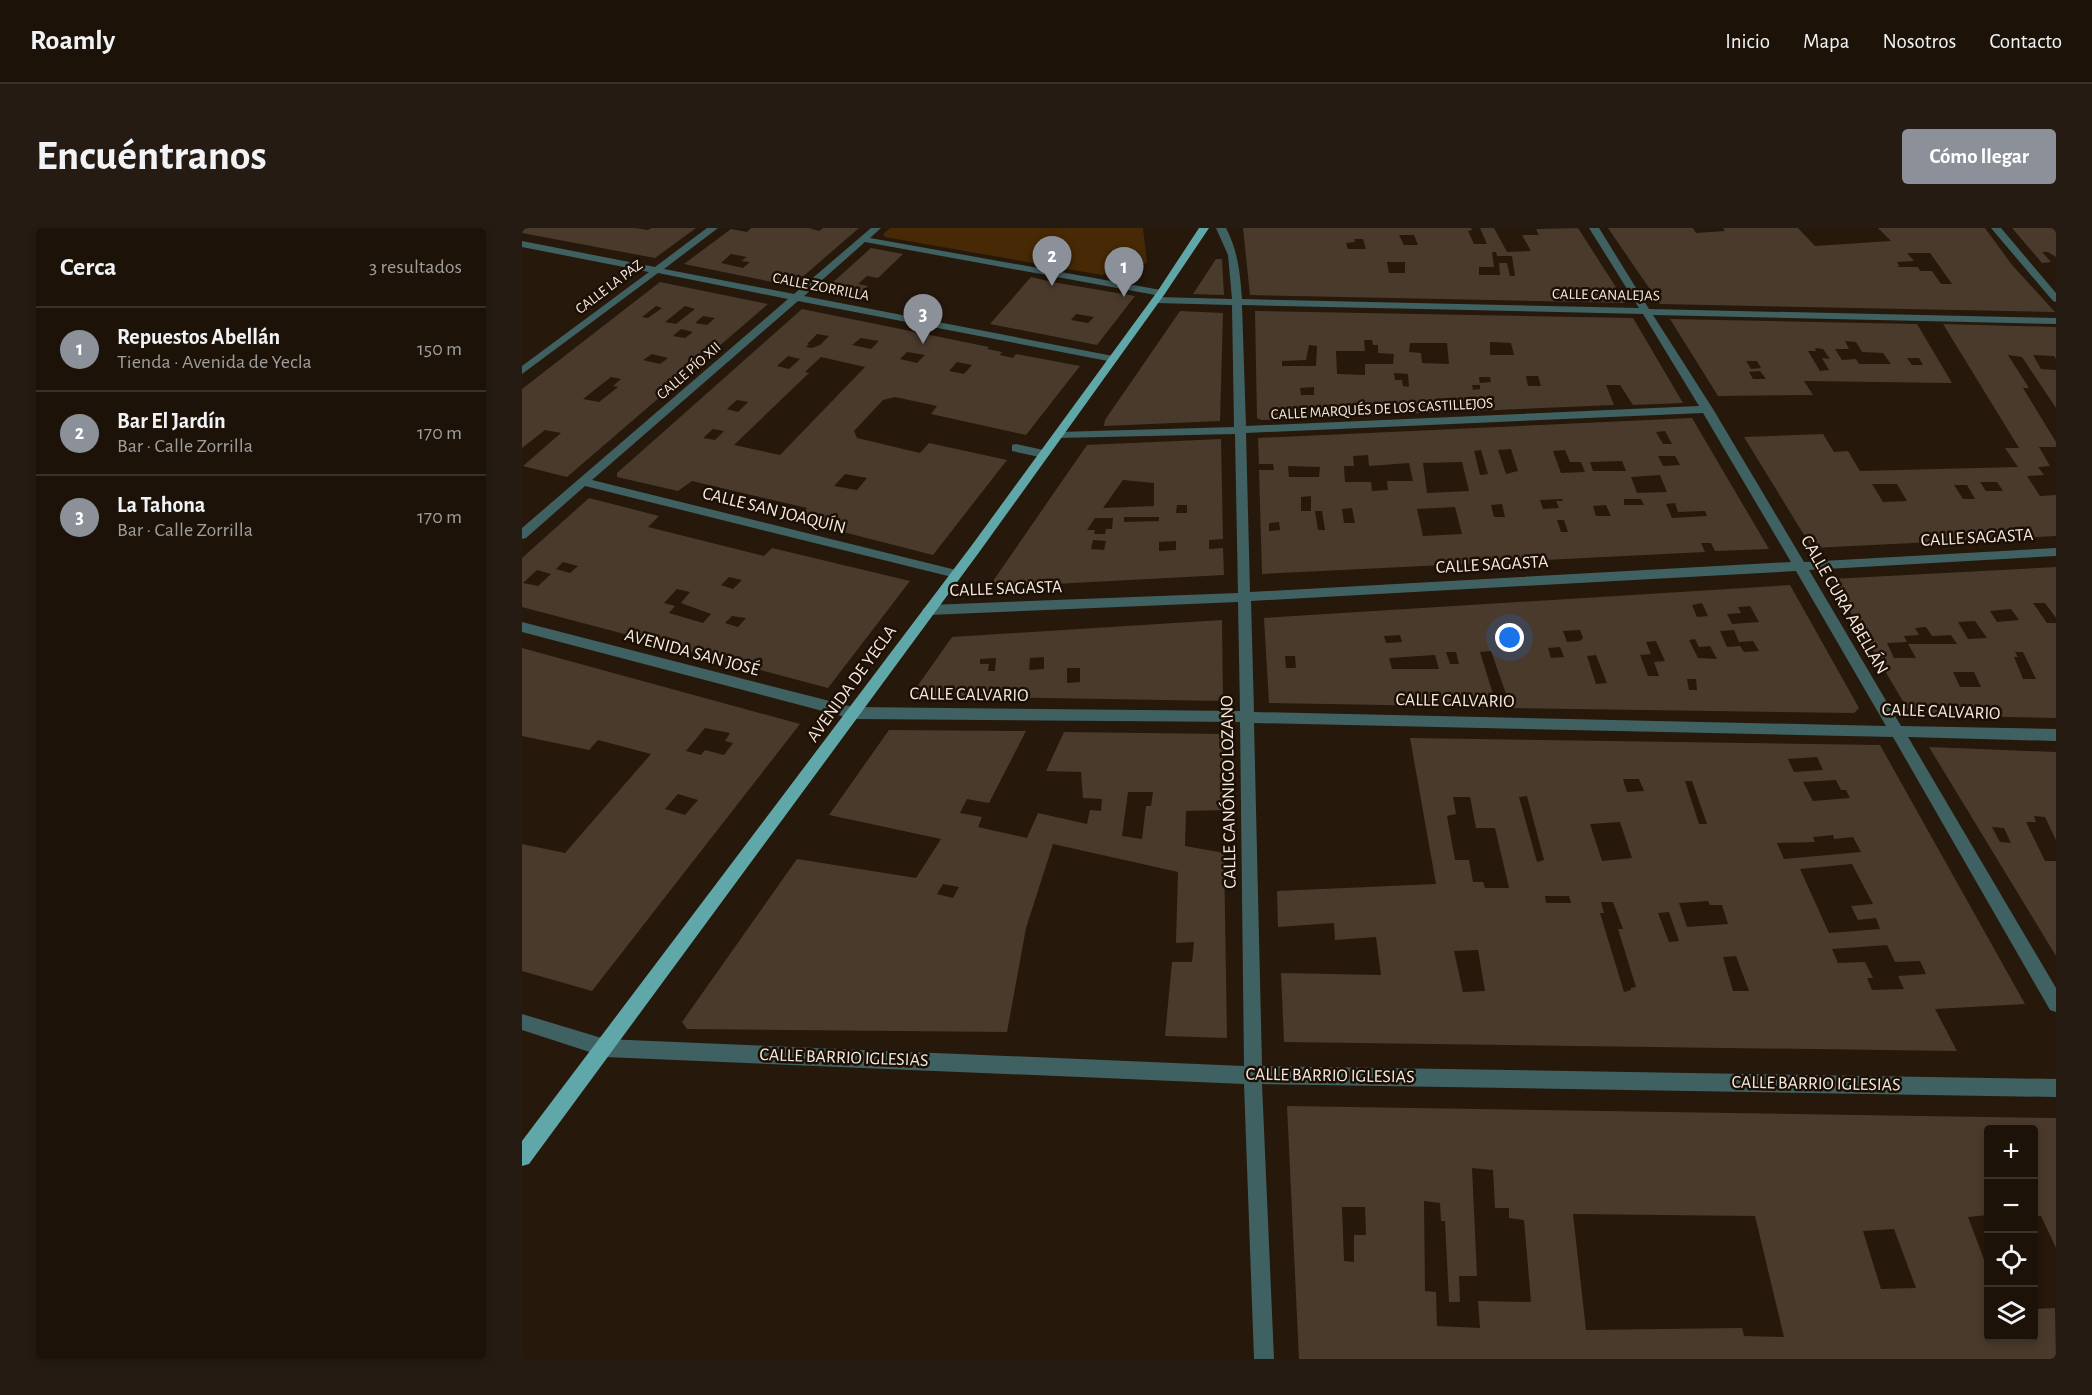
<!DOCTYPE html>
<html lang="es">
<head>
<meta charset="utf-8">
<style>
  body { margin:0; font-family:"Alegreya Sans",sans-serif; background:#251b12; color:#f1f3f6 }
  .controls { position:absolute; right:18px; bottom:18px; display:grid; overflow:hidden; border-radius:6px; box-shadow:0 3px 9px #0003 }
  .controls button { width:54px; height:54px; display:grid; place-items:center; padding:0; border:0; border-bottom:2px solid #3a3229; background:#1c1208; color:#f1f3f6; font:30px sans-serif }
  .you { position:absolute; left:988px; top:410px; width:21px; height:21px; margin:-15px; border:4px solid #fff; border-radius:50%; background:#1a73e8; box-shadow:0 0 0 9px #1a73e833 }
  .badge { display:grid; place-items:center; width:39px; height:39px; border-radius:50%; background:#8c9099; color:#fff; font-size:20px; font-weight:700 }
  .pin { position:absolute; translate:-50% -50px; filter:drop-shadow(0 2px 3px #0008) }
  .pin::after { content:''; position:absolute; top:32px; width:21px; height:18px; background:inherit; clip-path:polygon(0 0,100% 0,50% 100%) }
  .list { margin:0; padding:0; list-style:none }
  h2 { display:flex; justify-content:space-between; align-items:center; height:78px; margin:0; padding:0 24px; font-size:26px }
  h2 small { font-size:20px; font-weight:400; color:#a09e9c }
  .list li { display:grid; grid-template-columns:39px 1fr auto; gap:18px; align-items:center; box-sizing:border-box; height:84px; padding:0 24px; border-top:2px solid #3a3229 }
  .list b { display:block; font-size:22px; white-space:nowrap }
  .list p { margin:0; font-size:20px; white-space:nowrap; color:#a09e9c }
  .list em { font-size:20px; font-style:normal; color:#a09e9c }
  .icon { flex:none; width:33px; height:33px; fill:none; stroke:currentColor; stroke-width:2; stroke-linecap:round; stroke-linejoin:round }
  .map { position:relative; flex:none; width:1534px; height:1131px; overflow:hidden; border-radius:6px }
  header { display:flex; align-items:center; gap:36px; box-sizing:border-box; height:84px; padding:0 30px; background:#1c1208; border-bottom:2px solid #3a3229 }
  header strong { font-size:28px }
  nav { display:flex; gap:33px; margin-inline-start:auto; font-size:21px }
  .intro { display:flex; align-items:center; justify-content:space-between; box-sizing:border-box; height:144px; padding:0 36px }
  h1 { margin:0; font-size:42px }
  .button { padding:15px 27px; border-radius:6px; background:#8c9099; color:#fff; font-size:21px; font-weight:700 }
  main { display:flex; gap:36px; padding:0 36px }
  aside { flex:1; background:#1c1208; border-radius:6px; box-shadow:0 3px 9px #0003 }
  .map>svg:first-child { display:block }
  .green { fill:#482905 }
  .building { fill:#4a3a2c; fill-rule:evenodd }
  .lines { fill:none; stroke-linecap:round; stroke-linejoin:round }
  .street { fill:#406162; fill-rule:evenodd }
  .primary { fill:#60a7a9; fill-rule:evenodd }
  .labels { text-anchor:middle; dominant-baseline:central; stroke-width:5; stroke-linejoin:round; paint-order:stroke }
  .far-street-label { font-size:15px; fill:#f4eae1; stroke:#1c0f04 }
  .street-label { font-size:18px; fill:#f4eae1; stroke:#1c0f04 }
</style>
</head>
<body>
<header>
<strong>Roamly</strong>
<nav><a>Inicio</a><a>Mapa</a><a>Nosotros</a><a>Contacto</a></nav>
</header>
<div class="intro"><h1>Encuéntranos</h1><a class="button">Cómo llegar</a></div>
<main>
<aside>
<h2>Cerca<small>3 resultados</small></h2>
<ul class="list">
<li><span class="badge">1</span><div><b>Repuestos Abellán</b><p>Tienda · Avenida de Yecla</p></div><em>150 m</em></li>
<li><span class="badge">2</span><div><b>Bar El Jardín</b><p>Bar · Calle Zorrilla</p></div><em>170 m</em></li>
<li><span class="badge">3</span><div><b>La Tahona</b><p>Bar · Calle Zorrilla</p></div><em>170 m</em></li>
</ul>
</aside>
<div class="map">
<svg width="1534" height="1131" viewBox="0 0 1534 1131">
  <rect width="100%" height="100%" fill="#26180b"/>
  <path class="green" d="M368,0H621L625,35L580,47L363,9L361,6Z"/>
  <path class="building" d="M0,0H113L126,2L129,0H174L133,30L0,5Z
    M229,0H287L297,3L301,0H337L270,58L162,36L209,1L225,4ZM209,26L225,29L219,33L228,34L221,40L199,35Z
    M721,0H949L950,2L946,3L952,16H965L958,0H972L985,24L1009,23L1000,7H1017L1014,1L1056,0L1104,75L728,67ZM877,7H892L896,17H882ZM832,11H841L844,21H826L824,15L833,14ZM970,24H974L975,28H990L993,48H988L985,35H977L978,47H957V39H972ZM865,34H883V45H867Z
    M1086,0H1171L1174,5L1203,3L1201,0H1276L1293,18L1369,13L1356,0H1463L1490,37L1533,84L1138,76ZM1385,25H1408L1430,56H1419L1410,43H1398L1396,39H1375L1377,38L1375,34L1392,33Z
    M1490,0H1534V29L1526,24H1520L1529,34L1520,35Z
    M349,20L381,26L356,50L345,48L336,56L346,58L334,70L300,64Z
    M694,31H700L702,67L671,66Z
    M509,49L530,54L613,68L575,117L468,96ZM554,86L572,89L566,95L549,92Z
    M138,54L246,76L45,249L1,238L39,205L23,202L0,220V161ZM134,78L140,80L126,90L120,89ZM163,78L173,81L154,96L143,94ZM181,88L193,90L185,97L173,95ZM159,101L171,104L163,110L151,108ZM130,126L146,130L138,136L121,132ZM89,149L99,151L91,158L96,159L77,174L61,171Z
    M280,81L467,119L465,121L480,124L478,127L491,130L494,126L558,138L504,207L409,186L415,178L373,169L361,172L332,203L335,210L398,225L407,215L485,232L411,327L274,292L285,280L268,276L170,253L156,263L95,249V245ZM295,106L307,108L298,117L290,120L284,119L287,116H285ZM339,110L357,113L349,121L330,117ZM385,124L403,127L395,135L378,131ZM266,128L278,131L267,141L255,138ZM299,129L343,139L258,227L212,217L287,145L283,144ZM435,134L450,137L442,146L427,143ZM215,172L226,174L216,184L205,181ZM191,201L202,203L193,212L181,210ZM323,246L345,250L335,262L312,258Z
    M658,83L701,85L698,193L582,198L583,192Z
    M733,83L1111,90L1161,175L1111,177L1098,157H1084L1092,177L739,192L735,190ZM842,112H850L851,117H856V125L872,126L871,136H843V147L815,146L814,123H843ZM968,114L989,115L992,127H968ZM888,115H925L927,136L900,135L899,125L887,124ZM787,117L795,118L794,138H760V133L784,132ZM872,145L886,146L887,159L881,158L880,152H873ZM1004,148H1016L1019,158H1006ZM957,149H968L969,154L958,155V161L951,162L950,157H958ZM792,159V167H779L778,160Z
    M1148,91L1395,96L1430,155L1282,153L1291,167L1196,168ZM1323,113L1334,114L1340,124L1361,125L1369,136H1337L1334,131L1320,132L1313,121H1327ZM1293,120L1301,121L1308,131L1300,130L1307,142L1298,143L1286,123H1294ZM1385,130H1397L1401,137H1390ZM1224,133H1235L1239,140L1229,141ZM1238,143L1244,151H1231L1227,144Z
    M1421,96L1534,99V131L1532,128L1511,127L1519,141L1534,142V180L1500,129L1486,127L1507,160H1501L1534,214V219H1517L1528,238L1516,239L1522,247L1505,248L1518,268L1534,267V308L1290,320L1222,209L1301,206L1312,224L1326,223L1338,243L1496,239L1483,220H1497ZM1458,254H1475L1481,263H1464ZM1350,256H1375L1385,273L1361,274ZM1432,257H1445L1453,271H1441Z
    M1170,190L1247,321L1193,323L1189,315H1179L1183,324L740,346L737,242H752L751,236H737L736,210ZM1143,203L1150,216H1141L1134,204ZM989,221L996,243L984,246L976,222ZM959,222L966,246L958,247L952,223ZM1043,222L1048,234H1059L1063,244L1039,245L1031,223ZM846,227L847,238L887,235L891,253H865L866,262L850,263L849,254H823L822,238H832L831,228ZM1136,228H1153L1158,237L1141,238ZM1100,233L1104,243H1071L1068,234ZM940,234L947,263L905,265L901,235ZM766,238L798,239L797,249H767ZM1138,247L1145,264L1115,265L1109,249ZM789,268V283H779V269ZM1040,271L1041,273H1034L1037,280L1021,281L1018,272ZM1102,271H1119L1122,277H1102ZM1153,275L1156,284L1183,283L1185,288L1150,290L1144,276ZM980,276L983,289H972L969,277ZM1084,277L1089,288H1074L1071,278ZM933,279L940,306L901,308L895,281ZM830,280L833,295H822L820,281ZM793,283H800L803,302H796ZM1035,292H1042L1046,304H1039ZM757,294L758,302L747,303V295Z
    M699,211L701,311L687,312V321L701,320L702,347L473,359L469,356L565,217ZM601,252L632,255V278L581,280ZM655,277H665V285H654ZM602,289H637V293L602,294ZM573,290H591L590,301H584L583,306H572L573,302H565ZM571,312L584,313L582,322L569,321ZM654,313V322L637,323V314Z
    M67,270L137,288L126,299L242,328L250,320L388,353L306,460L0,379V330ZM41,334L56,338L48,345L34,341ZM15,342L29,346L16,358L1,355ZM207,349L220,352L211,361L199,357ZM155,361L168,364L159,375L189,386L181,395L147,385L153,378L142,375ZM210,388L224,390L216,399L203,395Z
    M1534,339V390L1523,375H1511L1525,395H1534V490L1389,487L1309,351ZM1489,381L1497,392L1475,394L1468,383ZM1453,393L1465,410L1446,411L1436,394ZM1404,399L1410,408L1429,407L1435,416H1386L1394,430H1372L1365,415L1385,414L1382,408L1397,407L1393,400ZM1493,424H1501L1514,451H1501L1492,429H1496ZM1431,444H1452L1459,459H1438Z
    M1268,357L1337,480L1332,485L989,480L969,423L958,424L975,479L747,475L742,390ZM1180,375L1186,388L1175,389L1170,377ZM1228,378L1237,394L1210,396L1205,386L1219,385L1216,379ZM1058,402L1061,410L1058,413L1045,414L1041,403ZM1212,402L1217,414L1231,413L1237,423L1222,424L1218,418L1205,419L1198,403ZM878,407L880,414L864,415L862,408ZM1173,411L1177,419L1188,418L1195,431L1176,430L1167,412ZM1134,413L1143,433L1132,434L1137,448H1126L1118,427L1129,426L1124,414ZM1038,419L1042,429L1029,430L1026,420ZM924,424H934L937,436H928ZM913,427L917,441H870L867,430ZM1074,427L1085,455L1074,456L1065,428ZM763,428H773L774,440H764ZM1165,451H1174L1175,462H1167Z
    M700,392L701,473L399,468L392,463L430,409ZM522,429V441L507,442L508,430ZM474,430L473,443H466L467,436H458V431ZM545,440H558V454L545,455Z
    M0,420L278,496L70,763L0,743V616L43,625L129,526L76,512L67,522L0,508ZM183,500L208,505L203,513L211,515L202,527L183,522L179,527L164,523ZM156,566L176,572L163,587L143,581Z
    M367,502L504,503L467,575L445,571L438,585L460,589L456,599L505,610L516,585L565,596L568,582L579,583L580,571L561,570L559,544L524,543L542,504L701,506L702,582L664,583L663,618L702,625L705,810L643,808L650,734H670L672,714L654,715L656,644L531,616L504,700L485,804L165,801L160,794L275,631L394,650L419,611L307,587ZM606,564H631L629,578H624L620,611L600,608ZM421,656L437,659L431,670L415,666Z
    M888,510L1358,517L1503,776L1413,781L1435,823L762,814L759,745L859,747L854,709L813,712L812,695L756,699L755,663L914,656ZM1295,529L1301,542L1272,544L1266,531ZM1101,551H1117L1122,563L1105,564ZM1314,552L1319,562H1324L1328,570L1291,573L1281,554ZM1163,553H1170L1185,596H1177ZM1005,568L1022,632L1015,634L997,569ZM931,569H948L954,600H973L987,660H963L961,654H951L947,632H933L925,588L934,586ZM1098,594L1110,630L1080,633L1068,596ZM1311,607L1312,611L1331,609L1339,624L1262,631L1255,615L1293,614L1291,609ZM1330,636L1351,676L1329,678L1336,692L1354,690L1358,701L1307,705L1278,641ZM1023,668H1047L1049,675H1024ZM1186,673L1188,677H1200L1206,696L1165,699L1157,675ZM1079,674H1091L1101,701H1096L1114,759L1109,760V762L1102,764L1078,685H1082ZM1147,684L1157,713L1147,714L1136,685ZM1365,717L1373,734L1398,733L1404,746L1376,748L1382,761L1350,762L1345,750H1351L1343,734L1316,735L1310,721ZM956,722L963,763L941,764L932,723ZM1214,728L1227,763H1211L1201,729Z
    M1407,519L1534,524V612L1523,589L1512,588L1514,594H1504L1523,633H1534V728ZM1470,599L1482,600L1489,615L1478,614Z
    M765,878L1534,890V1020L1519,988H1512V902H1466V987L1446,989L1466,1042V1108H1493L1494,1113L1515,1112L1512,1104V1081L1533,1080L1534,1131H777ZM950,940L971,942L973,980H987V990L1002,992L1009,1074L956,1073L958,1100L915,1098L914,1064L903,1063L902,973L918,975L919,993H923L927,1074H938L937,1048H955ZM820,979H843L844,1007H832V1034L822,1033ZM1051,986L1233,988L1262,1109L1222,1108L1220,1100L1064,1102ZM1372,1001L1394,1060L1359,1061L1341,1003Z"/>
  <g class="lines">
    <path class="street" d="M185,0H196L142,41L272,66L349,0H359L348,10L639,62L644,65L639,68L343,14L282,68L591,128L596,131L591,134L276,73L70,252L434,342L440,346L438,349L434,350L63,258L4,310L0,311V300L266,71L136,45L0,146V138L127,44L0,19V13L133,39Z
      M694,0H704C716,23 718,45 720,71L1117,80L1067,0H1077L1127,81L1534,90V96L1131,87L1191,181L1282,334L1534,320V328L1287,342L1379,498L1534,501V513L1386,509L1534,760V784L1528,782L1371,509L732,495L740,838L1534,851V869L740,856L752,1131H732L722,856L83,829L0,802V786L83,811L722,838L718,494L331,491L0,404V394L331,479L718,483L716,374L407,387L400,382L407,377L716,365L713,206L536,210L530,207L536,204L712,199L710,77L634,75L629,72L634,69L710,71L706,27ZM720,77L1121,86L1177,178L724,198ZM1181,185L1269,334L728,364L724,205ZM1274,343L1364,498L732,484L729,373Z
      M1469,0H1479L1534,65V74L1531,73Z
      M494,216L526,223L528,226L522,230L490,223V217Z"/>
    <path class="primary" d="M677,0H687L642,67L458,323L7,936L0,938V913L450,317L635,64Z"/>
  </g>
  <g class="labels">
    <g class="far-street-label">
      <text transform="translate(87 59) rotate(-37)">CALLE LA PAZ</text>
      <text transform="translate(299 59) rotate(11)">CALLE ZORRILLA</text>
      <text transform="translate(1084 67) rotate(1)">CALLE CANALEJAS</text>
      <text transform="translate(167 143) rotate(-41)">CALLE PÍO XII</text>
      <text transform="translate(860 181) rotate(-3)">CALLE MARQUÉS DE LOS CASTILLEJOS</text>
    </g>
    <g class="street-label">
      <text transform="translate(252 283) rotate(14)">CALLE SAN JOAQUÍN</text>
      <text transform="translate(1455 310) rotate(-3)">CALLE SAGASTA</text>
      <text transform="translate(970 337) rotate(-3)">CALLE SAGASTA</text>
      <text transform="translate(484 361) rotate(-2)">CALLE SAGASTA</text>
      <text transform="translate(1322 377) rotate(60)">CALLE CURA ABELLÁN</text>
      <text transform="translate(170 425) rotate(15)">AVENIDA SAN JOSÉ</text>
      <text transform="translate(330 456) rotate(-54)">AVENIDA DE YECLA</text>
      <text transform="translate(447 467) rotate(1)">CALLE CALVARIO</text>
      <text transform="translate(933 473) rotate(1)">CALLE CALVARIO</text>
      <text transform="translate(1419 484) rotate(2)">CALLE CALVARIO</text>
      <text transform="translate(707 564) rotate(-91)">CALLE CANÓNIGO LOZANO</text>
      <text transform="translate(322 830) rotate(2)">CALLE BARRIO IGLESIAS</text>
      <text transform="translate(808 848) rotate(1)">CALLE BARRIO IGLESIAS</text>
      <text transform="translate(1294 856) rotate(1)">CALLE BARRIO IGLESIAS</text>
    </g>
  </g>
</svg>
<div class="controls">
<button>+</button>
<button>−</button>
<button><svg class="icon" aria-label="locate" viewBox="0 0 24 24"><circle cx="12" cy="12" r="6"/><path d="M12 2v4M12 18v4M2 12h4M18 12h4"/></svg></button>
<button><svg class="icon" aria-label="layers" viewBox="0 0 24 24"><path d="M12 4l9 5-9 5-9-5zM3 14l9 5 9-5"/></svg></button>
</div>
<div class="you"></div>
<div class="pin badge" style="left:602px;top:69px">1</div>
<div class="pin badge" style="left:530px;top:58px">2</div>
<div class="pin badge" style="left:401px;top:116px">3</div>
</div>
</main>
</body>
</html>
